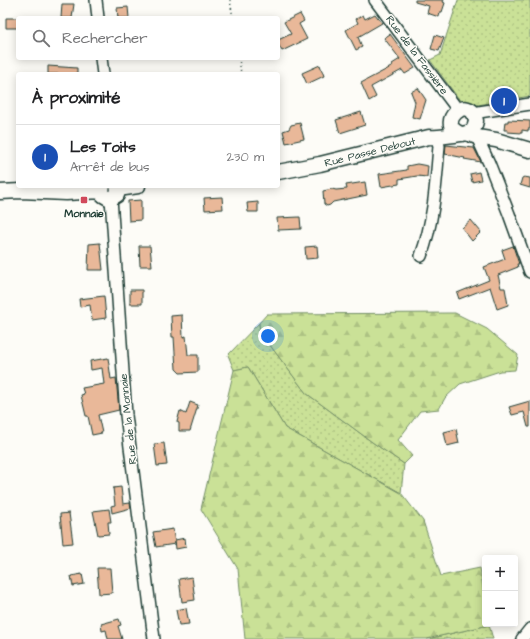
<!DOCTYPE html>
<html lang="fr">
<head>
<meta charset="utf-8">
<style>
  body { margin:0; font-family:"Architects Daughter",sans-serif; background:#f2f2f2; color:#202124 }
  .controls { position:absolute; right:12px; bottom:12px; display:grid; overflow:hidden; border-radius:4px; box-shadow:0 2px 10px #0003 }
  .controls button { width:36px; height:36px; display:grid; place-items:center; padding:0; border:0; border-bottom:1px solid #e0e0e0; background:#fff; color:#202124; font:20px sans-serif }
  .you { position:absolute; left:268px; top:336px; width:14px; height:14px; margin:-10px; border:3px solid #fff; border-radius:50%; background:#1a73e8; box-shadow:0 0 0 6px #1a73e833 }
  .badge { display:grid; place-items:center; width:26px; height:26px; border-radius:50%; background:#d1495b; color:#fff; font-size:13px; font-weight:700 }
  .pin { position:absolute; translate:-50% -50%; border:2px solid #fff; box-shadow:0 1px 4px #0006 }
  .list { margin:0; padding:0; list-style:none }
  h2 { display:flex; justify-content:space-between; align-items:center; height:52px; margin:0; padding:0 16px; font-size:17px }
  h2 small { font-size:13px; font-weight:400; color:#757577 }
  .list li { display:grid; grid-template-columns:26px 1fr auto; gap:12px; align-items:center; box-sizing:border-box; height:64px; padding:0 16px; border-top:1px solid #e0e0e0 }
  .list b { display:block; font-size:15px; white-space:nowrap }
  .list p { margin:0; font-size:13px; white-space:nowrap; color:#757577 }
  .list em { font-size:13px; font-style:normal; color:#757577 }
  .icon { flex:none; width:22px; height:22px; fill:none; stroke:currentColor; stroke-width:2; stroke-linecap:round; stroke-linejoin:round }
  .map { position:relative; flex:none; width:530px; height:639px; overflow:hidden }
  .search { position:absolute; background:#fff; box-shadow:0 2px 10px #0003; left:16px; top:16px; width:264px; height:44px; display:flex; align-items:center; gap:10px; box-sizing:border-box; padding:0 14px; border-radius:4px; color:#757577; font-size:15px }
  .panel { position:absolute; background:#fff; box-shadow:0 2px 10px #0003; left:16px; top:72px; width:264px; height:116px; border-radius:4px }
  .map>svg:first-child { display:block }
  .grass { fill:url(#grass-dots); stroke:#748f66 }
  .forest { fill:url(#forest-firs); stroke:#748f66 }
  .building { fill:#e9b899; stroke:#1f3d34 }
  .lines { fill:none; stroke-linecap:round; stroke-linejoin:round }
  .minor-casing { stroke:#1f3d34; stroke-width:14 }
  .major-casing { stroke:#1f3d34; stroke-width:17 }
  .path { stroke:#1f3d34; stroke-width:1.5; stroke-dasharray:1 3; stroke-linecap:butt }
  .minor { stroke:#fdfcf7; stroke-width:11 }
  .major { stroke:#fdfcf7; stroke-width:14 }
  .poi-dot { fill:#d1495b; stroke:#fdfcf7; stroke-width:1.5 }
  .labels { text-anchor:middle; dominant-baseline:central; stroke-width:3; stroke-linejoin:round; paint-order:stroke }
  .street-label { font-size:11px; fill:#1f3d34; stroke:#fdfcf7 }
  .poi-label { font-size:11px; font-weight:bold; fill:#1f3d34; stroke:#fdfcf7 }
</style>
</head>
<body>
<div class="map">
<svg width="530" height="639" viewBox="0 0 530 639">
  <defs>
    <pattern id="grass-dots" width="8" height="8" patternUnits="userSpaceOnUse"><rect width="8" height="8" fill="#cae197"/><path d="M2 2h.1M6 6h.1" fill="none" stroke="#adc283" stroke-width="1.8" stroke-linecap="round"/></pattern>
    <pattern id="forest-firs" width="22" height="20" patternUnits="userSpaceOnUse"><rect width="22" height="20" fill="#cae197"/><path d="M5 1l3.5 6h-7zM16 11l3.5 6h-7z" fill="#adc283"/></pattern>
  </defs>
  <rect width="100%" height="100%" fill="#fdfcf7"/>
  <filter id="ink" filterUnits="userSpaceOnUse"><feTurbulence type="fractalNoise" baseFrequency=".025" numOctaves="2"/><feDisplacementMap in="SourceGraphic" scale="8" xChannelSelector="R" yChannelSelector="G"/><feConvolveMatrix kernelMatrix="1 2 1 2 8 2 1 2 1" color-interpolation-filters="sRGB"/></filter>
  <g filter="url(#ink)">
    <path class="grass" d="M458,0H530V96L472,106L461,102L430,60L440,55Z
      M259,323L260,332L306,393L372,442L404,464L401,493L285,428L248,367L234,370L228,355Z
      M489,625L493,639H427Z"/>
    <path class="forest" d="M455,313L487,329L518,355L515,370L500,371L460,384L445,398L439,409L420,411L398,440L412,456L404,464L372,442L306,393L260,332L259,323L267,314Z
      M248,367L285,428L401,493L423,521L441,576L480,568L485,602V624H488L489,625L427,639H245L238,569L201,509L234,370Z"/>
    <path class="building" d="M415,0H444L443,2L445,3L442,12H440L439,17L427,13L429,6L415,2Z
      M62,4H74L72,18H61Z
      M128,7L129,18H118L117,8Z
      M300,14L304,21L299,24L307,39L282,51L278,44V40L291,34L284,22Z
      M375,14L382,23L358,37L362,47L356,50L346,30L358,23L356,19L363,15L365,19Z
      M6,18H18V28H6Z
      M390,34L415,68L405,74L402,70L371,87L376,97L369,101L361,83L393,66L392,64L400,59L384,38Z
      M435,35L444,38L439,51L431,49Z
      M320,65L324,76L307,84L302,73Z
      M48,66L77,68V74H48Z
      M418,88L426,100L420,119L412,117L415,102L411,92Z
      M361,112L365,125L340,133L336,120Z
      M508,120L530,121V129H528V131L522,130V133L507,132L508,130H504L505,122H508Z
      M300,123L304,139L286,143L283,131L289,129L291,125Z
      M446,145L474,148L481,162L464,159L465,158L445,154Z
      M417,164L428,166L427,177L417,176L399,179V184L381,187L379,174L407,170V166Z
      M479,172L481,180L472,182L470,174Z
      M524,177L530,178V188L520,185L522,178Z
      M365,182L367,195L333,202L330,205L327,206L324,204L323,191L332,189L336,190L347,189L346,185Z
      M222,197L223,209L205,210L204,198Z
      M141,200V220L129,221L128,201Z
      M258,202V212H248L247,203Z
      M300,217L301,229L278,230L277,218Z
      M471,220L481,232L472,241L462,228Z
      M100,243L103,270H88L89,244Z
      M139,246H150L152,266H140Z
      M317,246L318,258L306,259L305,247Z
      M513,246L519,264H517L518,267L498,275L501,288H505L508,305L497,309L490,287L459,299L457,293L489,280L484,267L505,259L502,250Z
      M130,290H142V304H130Z
      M104,296L106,318L92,320L90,305L80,307L79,299Z
      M182,315L183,337L186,336L188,355H198V372L180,373L176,369L174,337H172L171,316Z
      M108,358L111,379L116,378L119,410L98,415L102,433L92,435L88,416H86L81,395L84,394L82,388L104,384L102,368L91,370L90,361Z
      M530,401V427H528L524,412L512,415L509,407Z
      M190,402L198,405L190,431H179V423L177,422L180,411L186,414Z
      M456,429L459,443L447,446L444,432Z
      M164,443L167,465L157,466L154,444Z
      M121,487L123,504L130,503L131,508L112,513L111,506L115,505L113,488Z
      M109,509L111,522H108L109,534L98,535L93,511Z
      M69,513L73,543L63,544L60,514Z
      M173,529L175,544L156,547L153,532Z
      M185,538L186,547L176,549L175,540Z
      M97,568H110L112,593L99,594Z
      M82,574L84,584L73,586L71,576Z
      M192,577L195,600L182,602L179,579Z
      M186,608L189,624L179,625L176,610Z
      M119,619L121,625L118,626L122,639H108L106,630L102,631L101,624Z"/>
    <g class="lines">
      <g class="minor-casing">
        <path id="minor" d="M96,0L98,18
          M375,0L458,110
          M101,58L103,74
          M474,115L479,112L530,104
          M477,137L489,163L509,214L530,272
          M111,198L126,415L154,639
          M421,256C434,221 436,182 439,146L437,138
          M522,639L530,629"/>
      </g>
      <g class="major-casing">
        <path id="major" d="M466,133L477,137L496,140L530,150
          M278,172L320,164L429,137C433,138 467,134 470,132C474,130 475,126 476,121C471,90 432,125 462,134
          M103,186L102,190L103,195L110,199L117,195L118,189L117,186
          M118,189L138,186
          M0,192L21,191L66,193L102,191"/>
      </g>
      <path class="path" d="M230,0L233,18
        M239,58L241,74"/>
      <use href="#minor" class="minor"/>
      <use href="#major" class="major"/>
    </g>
  </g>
  <rect class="poi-dot" x="80" y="196" width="8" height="8" rx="2"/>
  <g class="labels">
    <g class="street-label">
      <text transform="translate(417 55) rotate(53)">Rue de la Fassière</text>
      <text transform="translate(370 152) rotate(-14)">Rue Passe Debout</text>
      <text transform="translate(128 419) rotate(-96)">Rue de la Monnaie</text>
    </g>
    <g class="poi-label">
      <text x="84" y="213">Monnaie</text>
    </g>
  </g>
</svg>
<div class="controls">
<button>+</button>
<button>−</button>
</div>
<div class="you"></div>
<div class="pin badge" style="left:504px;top:101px;background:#1a4fb4">1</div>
<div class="search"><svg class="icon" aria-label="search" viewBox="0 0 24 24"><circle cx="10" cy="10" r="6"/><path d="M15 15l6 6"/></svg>Rechercher</div>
<section class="panel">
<h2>À proximité<small></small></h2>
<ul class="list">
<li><span class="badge" style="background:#1a4fb4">1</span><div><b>Les Toits</b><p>Arrêt de bus</p></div><em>230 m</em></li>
</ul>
</section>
</div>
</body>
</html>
